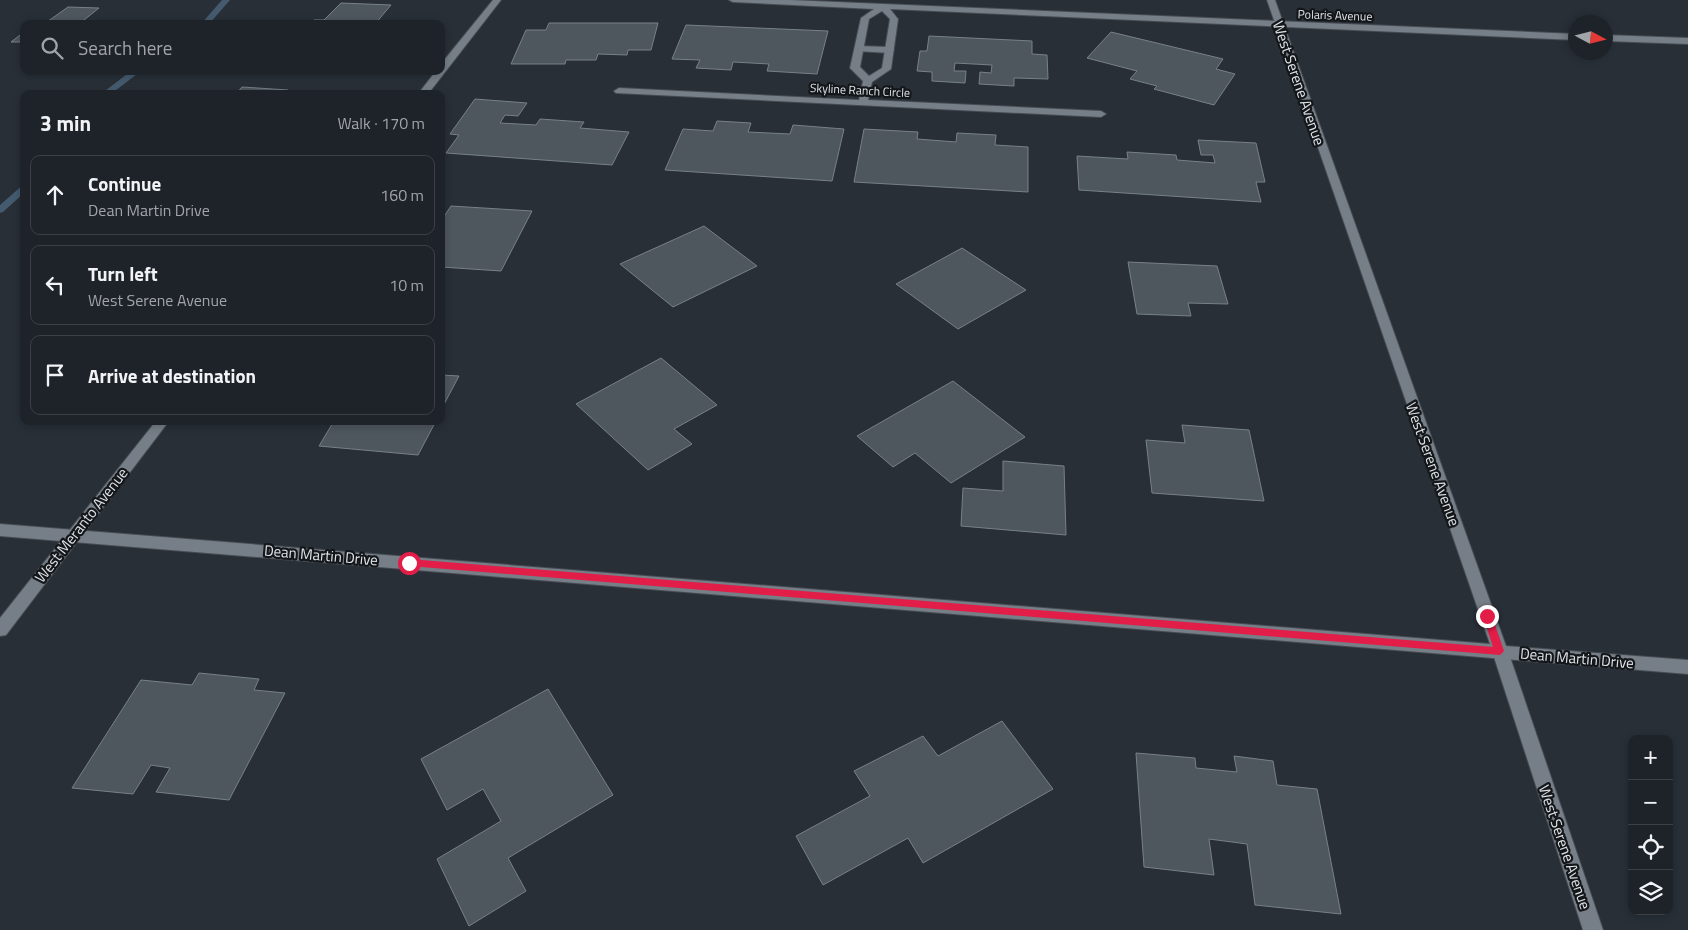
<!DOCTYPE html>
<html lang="en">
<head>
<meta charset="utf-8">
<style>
  body { margin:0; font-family:"Titillium Web",sans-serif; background:#2b2f35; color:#f1f3f6 }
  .controls { position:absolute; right:15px; bottom:15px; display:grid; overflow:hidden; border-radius:10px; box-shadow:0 2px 8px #0003 }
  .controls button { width:45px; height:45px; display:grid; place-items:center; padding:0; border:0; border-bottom:1px solid #3c4046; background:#1e2329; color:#f1f3f6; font:25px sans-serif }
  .compass { position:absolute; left:1568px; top:15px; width:45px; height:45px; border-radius:50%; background:#1e2329; box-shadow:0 2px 8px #0003; rotate:97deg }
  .stop { position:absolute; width:15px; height:15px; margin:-11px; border:4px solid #e11d48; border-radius:50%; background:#fff }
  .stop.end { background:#e11d48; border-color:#fff; box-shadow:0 1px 5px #0008 }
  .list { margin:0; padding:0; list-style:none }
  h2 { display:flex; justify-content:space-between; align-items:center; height:65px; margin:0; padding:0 20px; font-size:21px }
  h2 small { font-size:16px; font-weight:400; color:#a1a4a8 }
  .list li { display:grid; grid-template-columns:32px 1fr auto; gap:15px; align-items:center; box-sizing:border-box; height:80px; margin:0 10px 10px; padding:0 10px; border:1px solid #3c4046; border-radius:10px }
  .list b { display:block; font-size:19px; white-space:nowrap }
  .list p { margin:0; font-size:16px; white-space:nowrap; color:#a1a4a8 }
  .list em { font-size:16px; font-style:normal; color:#a1a4a8 }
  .icon { flex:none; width:28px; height:28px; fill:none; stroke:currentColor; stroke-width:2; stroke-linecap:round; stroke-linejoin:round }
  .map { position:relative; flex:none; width:1688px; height:930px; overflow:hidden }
  .search { position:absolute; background:#1e2329; box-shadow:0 2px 8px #0003; left:20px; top:20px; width:425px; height:55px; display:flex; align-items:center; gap:12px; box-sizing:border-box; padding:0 18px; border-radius:10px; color:#a1a4a8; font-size:19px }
  .panel { position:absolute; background:#1e2329; box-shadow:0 2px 8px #0003; left:20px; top:90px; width:425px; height:335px; border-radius:10px }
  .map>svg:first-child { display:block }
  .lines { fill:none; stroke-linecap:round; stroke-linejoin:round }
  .stream { fill:#445b6f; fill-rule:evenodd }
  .building { fill:#4f575e; stroke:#788088 }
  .service-casing { stroke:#474c53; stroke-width:2 }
  .minor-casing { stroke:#474c53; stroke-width:2 }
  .tertiary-casing { stroke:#474c53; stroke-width:2 }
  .service { fill:#767e87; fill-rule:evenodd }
  .minor { fill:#767e87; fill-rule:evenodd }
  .tertiary { fill:#767e87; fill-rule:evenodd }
  .route { fill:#e11d48 }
  .labels { text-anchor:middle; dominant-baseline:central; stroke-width:4.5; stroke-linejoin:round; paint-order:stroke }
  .far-street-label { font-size:12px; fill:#dfe3e8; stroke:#14171a }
  .street-label { font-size:15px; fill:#dfe3e8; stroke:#14171a }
</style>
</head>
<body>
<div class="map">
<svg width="1688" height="930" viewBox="0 0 1688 930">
  <rect width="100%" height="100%" fill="#282f37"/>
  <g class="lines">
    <path class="stream" d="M222,0H230L209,24H201Z
      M131,71H141L111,94H101Z
      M24,184V193L3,212L0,213V205Z"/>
  </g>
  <path class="building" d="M341,3L391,5L375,24H311L314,20H324Z
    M68,7L99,8L79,24H44Z
    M549,23H658L651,50H628L627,55L598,54L596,60H566L565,64H511L526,30H546Z
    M686,25L828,31L817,74L767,71L769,64L733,62L731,70L696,68L700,60L672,59Z
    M24,32V42H11Z
    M1111,32L1223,59L1216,69L1235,74L1214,105L1154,89L1157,86L1130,79L1137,71L1087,58Z
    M929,36L1032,41V54L1047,55L1048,79L1014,78V86L979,84L980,72L991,73L992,65L955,63L954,71H966L965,83L932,81V72L917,71L920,51H927Z
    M242,87L288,90L285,94H236Z
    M475,99L527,103L518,116L505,115L500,123L536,125L540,119L584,122L580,128L629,132L612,165L446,153L459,135L450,134Z
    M717,121L751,123L748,132L790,134L793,125L844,129L832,181L665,170L683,129L713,131Z
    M864,129L918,132L917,139L956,142L957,133L996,135L995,145L1028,147V192L854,182Z
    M1198,140L1256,143L1265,182H1256L1261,202L1079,190L1077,156L1128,159L1127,152L1176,155L1177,160L1215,163L1213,155H1201Z
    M451,206L532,211L501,271L441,267V221Z
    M704,226L757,266L673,307L620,264Z
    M962,248L1026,290L958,329L896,284Z
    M1128,262L1217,266L1228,304L1188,303L1191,316L1137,314Z
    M661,358L717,405L674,429L692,444L648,470L576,404Z
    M441,375L459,376L441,410Z
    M953,381L1025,437L951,483L915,453L893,467L857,436Z
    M334,421H436L418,455L319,446Z
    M1182,425L1249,430L1264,501L1152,493L1146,440L1185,443Z
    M1003,461L1064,466L1066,535L961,526L963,488L1003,491Z
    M199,673L259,679L254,690L285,693L229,800L156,792L170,768L151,765L133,794L72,788L141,680L192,685Z
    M548,689L613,795L508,858L526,891L469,926L437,859L501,821L483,789L447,810L421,759Z
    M1002,721L1053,789L923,863L908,838L823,885L796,836L870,796L854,771L923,736L938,756Z
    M1136,753L1195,758L1196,768L1237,772L1234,756L1273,761L1277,785L1317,789L1341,914L1255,905L1247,844L1209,839L1214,875L1144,867Z"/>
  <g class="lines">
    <g class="service-casing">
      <path id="service" d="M859,46L890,47L894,50L890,53L856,51V47Z"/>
    </g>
    <g class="minor-casing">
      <path id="minor" d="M493,0H501L428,94H418L436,71H441V64Z
        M729,0H790L1576,34V40L890,9L898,19L891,69L872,82L868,100L1101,111L1106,114L1101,117L616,93L614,91L619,88L859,100L863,81L850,68L861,18L874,9L733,2ZM882,11L890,19L882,68L869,76L860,67L869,19Z
        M1606,35L1688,38V44L1606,41Z
        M156,421H169L6,635L0,636V618Z
        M1500,644L1506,646L1508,651L1603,930H1583L1492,651L1494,646Z"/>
    </g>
    <g class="tertiary-casing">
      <path id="tertiary" d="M1267,0H1275L1506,646L1688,660V674L0,536V524L1490,644Z"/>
    </g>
    <use href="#service" class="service"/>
    <use href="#minor" class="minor"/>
    <use href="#tertiary" class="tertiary"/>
  </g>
  <path class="route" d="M409,559L1493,647L1483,616L1487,612L1492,616L1504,651L1500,655L409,566L405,563Z"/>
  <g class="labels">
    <g class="far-street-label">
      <text transform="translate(1335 15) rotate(2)">Polaris Avenue</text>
      <text transform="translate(860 90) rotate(3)">Skyline Ranch Circle</text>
    </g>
    <g class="street-label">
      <text transform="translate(1299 83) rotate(71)">West Serene Avenue</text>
      <text transform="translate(1433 464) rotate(70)">West Serene Avenue</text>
      <text transform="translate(81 525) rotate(-52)">West Meranto Avenue</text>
      <text transform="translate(321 555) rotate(5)">Dean Martin Drive</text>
      <text transform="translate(1577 658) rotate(5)">Dean Martin Drive</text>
      <text transform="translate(1565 847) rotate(71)">West Serene Avenue</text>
    </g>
  </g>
</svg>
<div class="controls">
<button>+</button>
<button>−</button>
<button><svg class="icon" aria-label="locate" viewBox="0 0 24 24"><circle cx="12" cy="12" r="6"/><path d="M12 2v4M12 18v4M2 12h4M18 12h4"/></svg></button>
<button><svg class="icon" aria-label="layers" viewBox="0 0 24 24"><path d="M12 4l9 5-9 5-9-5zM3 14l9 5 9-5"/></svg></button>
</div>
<svg class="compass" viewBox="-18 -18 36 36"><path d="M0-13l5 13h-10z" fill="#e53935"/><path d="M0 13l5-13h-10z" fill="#a1a4a8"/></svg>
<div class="stop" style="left:409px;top:563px"></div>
<div class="stop end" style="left:1487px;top:616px"></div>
<div class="search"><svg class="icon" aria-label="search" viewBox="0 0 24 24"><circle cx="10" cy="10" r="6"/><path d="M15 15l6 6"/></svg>Search here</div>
<section class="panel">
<h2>3 min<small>Walk · 170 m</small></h2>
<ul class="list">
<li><svg class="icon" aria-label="ahead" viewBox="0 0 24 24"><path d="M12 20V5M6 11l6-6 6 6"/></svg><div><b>Continue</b><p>Dean Martin Drive</p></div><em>160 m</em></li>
<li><svg class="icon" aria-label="left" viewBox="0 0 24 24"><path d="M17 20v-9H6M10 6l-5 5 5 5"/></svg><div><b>Turn left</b><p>West Serene Avenue</p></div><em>10 m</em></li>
<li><svg class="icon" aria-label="arrive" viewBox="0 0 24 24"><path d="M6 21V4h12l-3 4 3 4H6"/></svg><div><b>Arrive at destination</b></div></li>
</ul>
</section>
</div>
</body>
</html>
